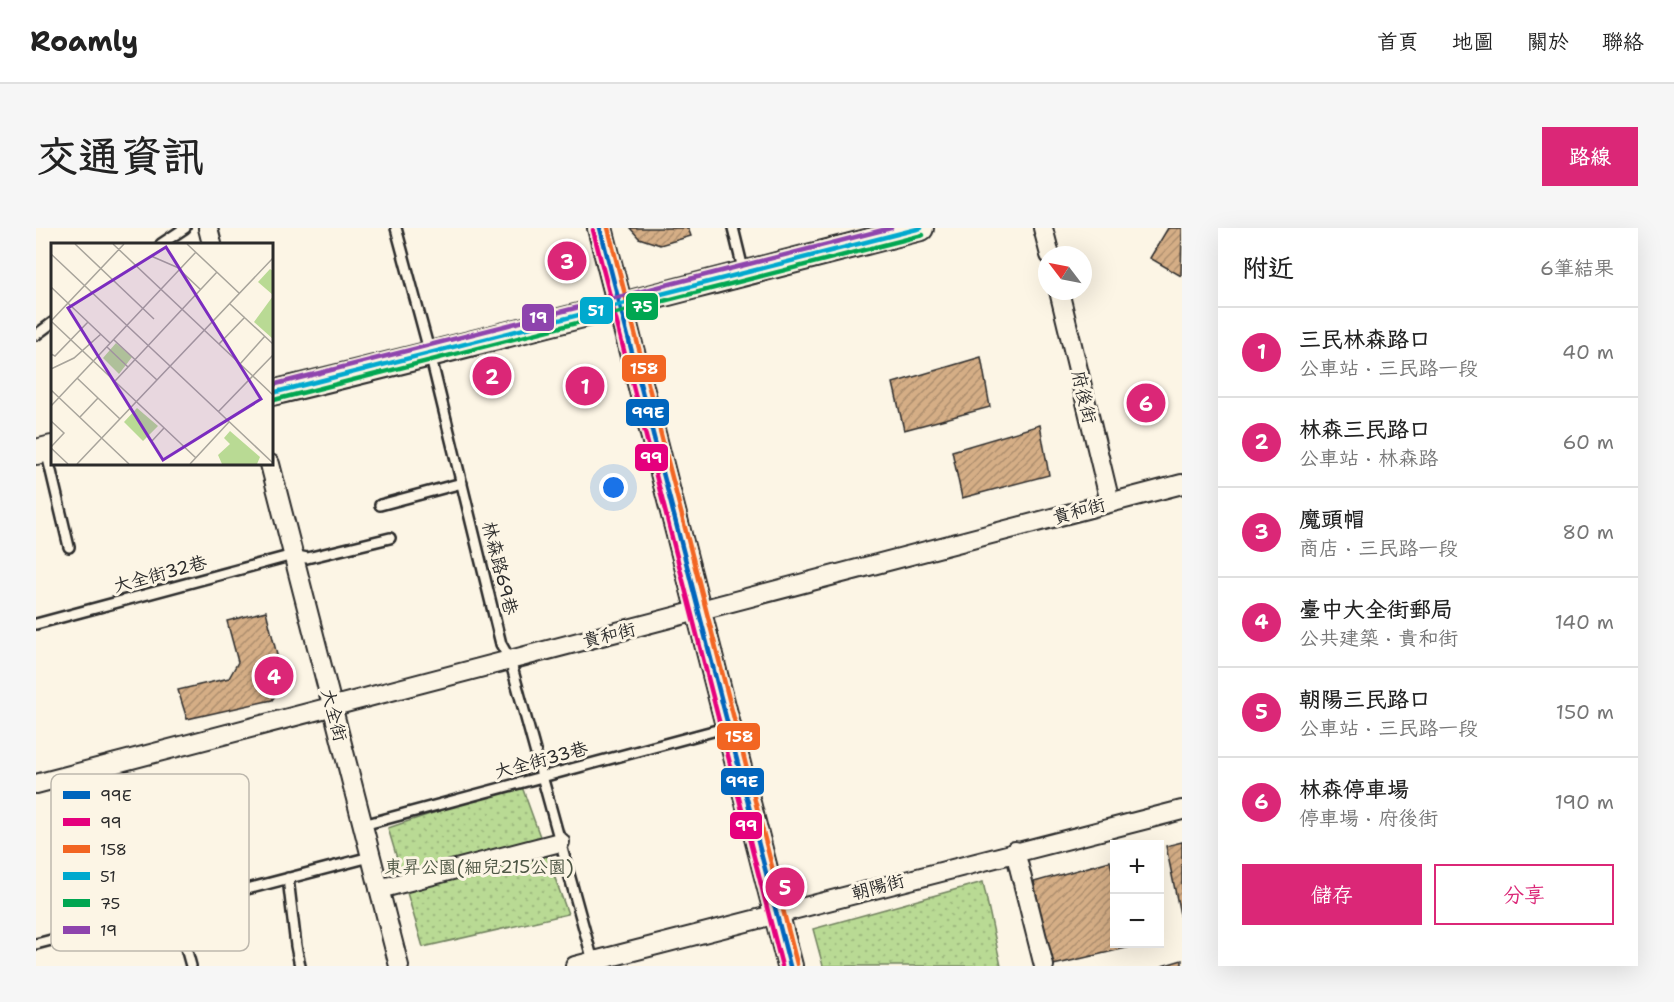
<!DOCTYPE html>
<html lang="zh-TW">
<head>
<meta charset="utf-8">
<style>
  body { margin:0; font-family:"Shantell Sans","LXGW WenKai TC",sans-serif; background:#f6f6f6; color:#222 }
  .controls { position:absolute; right:18px; bottom:18px; display:grid; overflow:hidden; border-radius:0px; box-shadow:0 6px 24px #0002 }
  .controls button { width:54px; height:54px; display:grid; place-items:center; padding:0; border:0; border-bottom:2px solid #e0e0e0; background:#fff; color:#222; font:30px sans-serif }
  .compass { position:absolute; left:1002px; top:18px; width:54px; height:54px; border-radius:50%; background:#fff; box-shadow:0 6px 24px #0002; rotate:302deg }
  .you { position:absolute; left:578px; top:260px; width:21px; height:21px; margin:-15px; border:4px solid #fff; border-radius:50%; background:#1a73e8; box-shadow:0 0 0 9px #1a73e833 }
  .badge { display:grid; place-items:center; width:39px; height:39px; border-radius:50%; background:#db2777; color:#fff; font-size:20px; font-weight:700 }
  .pin { position:absolute; translate:-50% -50%; border:3px solid #fff; box-shadow:0 2px 6px #0006 }
  .list { margin:0; padding:0; list-style:none }
  h2 { display:flex; justify-content:space-between; align-items:center; height:78px; margin:0; padding:0 24px; font-size:26px }
  h2 small { font-size:20px; font-weight:400; color:#767676 }
  .list li { display:grid; grid-template-columns:39px 1fr auto; gap:18px; align-items:center; box-sizing:border-box; height:90px; padding:0 24px; border-top:2px solid #e0e0e0 }
  .list b { display:block; font-size:22px; white-space:nowrap }
  .list p { margin:0; font-size:20px; white-space:nowrap; color:#767676 }
  .list em { font-size:20px; font-style:normal; color:#767676 }
  .actions { display:flex; gap:12px; padding:18px 24px }
  .actions a { flex:1; padding:14px 0; border:2px solid #db2777; border-radius:0px; text-align:center; font-size:21px; color:#db2777 }
  .actions .main { background:#db2777; color:#fff }
  .map { position:relative; flex:none; width:1146px; height:738px; overflow:hidden; border-radius:0px }
  header { display:flex; align-items:center; gap:36px; box-sizing:border-box; height:84px; padding:0 30px; background:#fff; border-bottom:2px solid #e0e0e0 }
  header strong { font-size:28px }
  nav { display:flex; gap:33px; margin-inline-start:auto; font-size:21px }
  .intro { display:flex; align-items:center; justify-content:space-between; box-sizing:border-box; height:144px; padding:0 36px }
  h1 { margin:0; font-size:42px }
  .button { padding:15px 27px; border-radius:0px; background:#db2777; color:#fff; font-size:21px; font-weight:700 }
  main { display:flex; gap:36px; padding:0 36px }
  aside { flex:1; background:#fff; border-radius:0px; box-shadow:0 6px 24px #0002 }
  .map>svg:first-child { display:block }
  .green { fill:url(#green-dots); stroke:#728260; stroke-width:1.5 }
  .building { fill:url(#building-hatch); stroke:#2b2b2b; stroke-width:1.5 }
  .lines { fill:none; stroke-linecap:round; stroke-linejoin:round }
  .lane-casing { stroke:#2b2b2b; stroke-width:14 }
  .street-casing { stroke:#2b2b2b; stroke-width:22 }
  .secondary-casing { stroke:#2b2b2b; stroke-width:28 }
  .lane { stroke:#fcf5e5; stroke-width:9 }
  .street { stroke:#fcf5e5; stroke-width:18 }
  .secondary { stroke:#fcf5e5; stroke-width:24 }
  .bus-1-casing { stroke:#fcf5e5; stroke-width:9 }
  .bus-2-casing { stroke:#fcf5e5; stroke-width:9 }
  .bus-3-casing { stroke:#fcf5e5; stroke-width:9 }
  .bus-4-casing { stroke:#fcf5e5; stroke-width:9 }
  .bus-5-casing { stroke:#fcf5e5; stroke-width:9 }
  .bus-6-casing { stroke:#fcf5e5; stroke-width:9 }
  .bus-1 { stroke:#0065bd; stroke-width:4.5 }
  .bus-2 { stroke:#e5007d; stroke-width:4.5 }
  .bus-3 { stroke:#f26522; stroke-width:4.5 }
  .bus-4 { stroke:#00a9ce; stroke-width:4.5 }
  .bus-5 { stroke:#00a651; stroke-width:4.5 }
  .bus-6 { stroke:#8e44ad; stroke-width:4.5 }
  .labels { text-anchor:middle; dominant-baseline:central; stroke-width:6; stroke-linejoin:round; paint-order:stroke }
  .street-label { font-size:18px; fill:#2b2b2b; stroke:#fcf5e5 }
  .park-label { font-size:18px; fill:#4e5745; stroke:#fcf5e5 }
  .inset-road { fill:none; stroke:#a8a49b; stroke-width:1.5 }
  .view { fill:#7b2cbf; fill-opacity:0.15; stroke:#7b2cbf; stroke-width:3 }
  .inset-edge { fill:none; stroke:#2b2b2b; stroke-width:3 }
  .key { fill:#fcf5e5; stroke:#bdb8ad; stroke-width:1.5 }
  .key-label { font-size:16px; fill:#2b2b2b }
  .line-badge { stroke:#fcf5e5; stroke-width:2 }
  .badge-label { font-size:16px; text-anchor:middle; font-weight:bold; fill:#fff }
</style>
</head>
<body>
<header>
<strong>Roamly</strong>
<nav><a>首頁</a><a>地圖</a><a>關於</a><a>聯絡</a></nav>
</header>
<div class="intro"><h1>交通資訊</h1><a class="button">路線</a></div>
<main>
<div class="map">
<svg width="1146" height="738" viewBox="0 0 1146 738">
  <defs>
    <pattern id="green-dots" width="8" height="8" patternUnits="userSpaceOnUse" patternTransform="scale(1.5)"><rect width="8" height="8" fill="#b9da94"/><path d="M2 2h.1M6 6h.1" fill="none" stroke="#9fbb80" stroke-width="1.8" stroke-linecap="round"/></pattern>
    <pattern id="building-hatch" width="6" height="6" patternUnits="userSpaceOnUse" patternTransform="scale(1.5)"><rect width="6" height="6" fill="#d5ae86"/><path d="M-1 1l2-2M0 6l6-6M5 7l2-2" fill="none" stroke="#ad8e6e"/></pattern>
  </defs>
  <rect width="100%" height="100%" fill="#fcf5e5"/>
  <filter id="ink" filterUnits="userSpaceOnUse"><feTurbulence type="fractalNoise" baseFrequency=".0167" numOctaves="2"/><feDisplacementMap in="SourceGraphic" scale="12" xChannelSelector="R" yChannelSelector="G"/><feConvolveMatrix kernelMatrix="1 2 1 2 8 2 1 2 1" color-interpolation-filters="sRGB"/></filter>
  <g filter="url(#ink)">
    <path class="green" d="M485,556L532,686L387,719L352,600Z
      M947,654L965,738H787L777,701Z"/>
    <path class="building" d="M594,0H652L655,8L624,17L603,10Z
      M1132,0H1146L1145,48L1114,30Z
      M945,129L954,179L868,202L857,155Z
      M1004,197L1013,247L926,270L916,223Z
      M230,383L248,455L236,472L151,491L142,462L193,450L202,434L191,393Z
      M1146,614V696L1130,618Z
      M1074,633L1078,651V716H1095V719L1013,738L998,654Z
      M1146,732V738H1126Z"/>
    <g class="lines">
      <g class="lane-casing">
        <path id="lane" d="M360,0L394,126L465,416L474,432L557,733
          M697,0L708,45
          M125,16L149,0
          M0,107L16,95
          M10,222L33,319
          M344,277L426,255
          M0,396L257,327L271,330L354,310
          M327,597L692,499
          M252,650L260,718L264,738
          M139,680L155,738
          M0,716L334,629"/>
      </g>
      <g class="street-casing">
        <path id="street" d="M172,0L176,16
          M1007,0L1014,27
          M1023,63L1074,274
          M234,236L363,738
          M0,556L1146,256
          M979,623L1008,738
          M343,661L524,614
          M539,738L1146,582"/>
      </g>
      <g class="secondary-casing">
        <path id="secondary" d="M564,0L754,738
          M236,165C453,113 668,55 885,0
          M0,224L16,220"/>
      </g>
      <use href="#lane" class="lane"/>
      <use href="#street" class="street"/>
      <use href="#secondary" class="secondary"/>
      <g class="bus-1-casing">
        <path id="bus-1" d="M564,0L754,738"/>
      </g>
      <g class="bus-2-casing">
        <path id="bus-2" d="M557,2L746,738"/>
      </g>
      <g class="bus-3-casing">
        <path id="bus-3" d="M572,0L761,736"/>
      </g>
      <g class="bus-4-casing">
        <path id="bus-4" d="M236,165L885,0"/>
      </g>
      <g class="bus-5-casing">
        <path id="bus-5" d="M238,172L887,7"/>
      </g>
      <g class="bus-6-casing">
        <path id="bus-6" d="M236,157L855,0"/>
      </g>
      <use href="#bus-1" class="bus-1"/>
      <use href="#bus-2" class="bus-2"/>
      <use href="#bus-3" class="bus-3"/>
      <use href="#bus-4" class="bus-4"/>
      <use href="#bus-5" class="bus-5"/>
      <use href="#bus-6" class="bus-6"/>
    </g>
  </g>
  <g class="labels">
    <g class="street-label">
      <text transform="translate(1048 169) rotate(77)">府後街</text>
      <text transform="translate(1043 283) rotate(-15)">貴和街</text>
      <text transform="translate(464 340) rotate(76)">林森路69巷</text>
      <text transform="translate(124 346) rotate(-15)">大全街32巷</text>
      <text transform="translate(573 407) rotate(-14)">貴和街</text>
      <text transform="translate(298 487) rotate(75)">大全街</text>
      <text transform="translate(505 532) rotate(-15)">大全街33巷</text>
      <text transform="translate(842 659) rotate(-15)">朝陽街</text>
    </g>
    <g class="park-label">
      <text x="443" y="639">東昇公園(細兒215公園)</text>
    </g>
  </g>
  <g transform="translate(15 15)">
    <rect width="222" height="222" fill="#fcf5e5"/>
    <path d="M65,100L81,114L68,131L52,115ZM86,165L107,183L92,198L73,179Z" fill="#b9da94"/>
    <path d="M219,26L222,28V52L207,39ZM222,53V96L203,79ZM179,188L209,214L206,221H171L167,212L179,201L173,195Z" fill="#b9da94"/>
    <path class="inset-road" d="M24,1L103,76M62,1L222,152M73,1L0,78L145,215M136,1L188,50M0,11L222,220M100,13L130,26M129,27L150,47M0,44L59,100M179,61L222,101M63,97L106,137M168,101L194,74M56,104L77,124M0,111L4,113L37,79M189,121L214,93M0,126L23,115L50,91M26,135L69,176M64,138L166,29M0,147L78,221M0,163L145,9M167,169L222,112M29,174L47,155M0,178L13,190L0,204M100,199L113,185M0,205L17,221M26,221L222,15M139,221L178,179"/>
    <path class="view" d="M115,4L210,156L112,217L17,65Z"/>
    <rect width="222" height="222" class="inset-edge"/>
  </g>
  <rect x="15" y="546" width="198" height="177" rx="9" class="key"/>
  <rect x="27" y="563" width="27" height="8" fill="#0065bd"/>
  <rect x="27" y="590" width="27" height="8" fill="#e5007d"/>
  <rect x="27" y="617" width="27" height="8" fill="#f26522"/>
  <rect x="27" y="644" width="27" height="8" fill="#00a9ce"/>
  <rect x="27" y="671" width="27" height="8" fill="#00a651"/>
  <rect x="27" y="698" width="27" height="8" fill="#8e44ad"/>
  <g class="key-label">
    <text x="64" y="573">99E</text>
    <text x="64" y="600">99</text>
    <text x="64" y="627">158</text>
    <text x="64" y="654">51</text>
    <text x="64" y="681">75</text>
    <text x="64" y="708">19</text>
  </g>
  <g class="line-badge">
    <rect x="589" y="64" width="34" height="29" rx="6" fill="#00a651"/>
    <rect x="543" y="68" width="35" height="29" rx="6" fill="#00a9ce"/>
    <rect x="485" y="75" width="34" height="29" rx="6" fill="#8e44ad"/>
    <rect x="585" y="126" width="46" height="29" rx="6" fill="#f26522"/>
    <rect x="589" y="170" width="45" height="29" rx="6" fill="#0065bd"/>
    <rect x="598" y="215" width="35" height="29" rx="6" fill="#e5007d"/>
    <rect x="680" y="494" width="45" height="29" rx="6" fill="#f26522"/>
    <rect x="684" y="539" width="45" height="29" rx="6" fill="#0065bd"/>
    <rect x="693" y="583" width="34" height="29" rx="6" fill="#e5007d"/>
  </g>
  <g class="badge-label">
    <text x="606" y="84">75</text>
    <text x="560" y="88">51</text>
    <text x="502" y="95">19</text>
    <text x="608" y="146">158</text>
    <text x="612" y="190">99E</text>
    <text x="615" y="235">99</text>
    <text x="703" y="514">158</text>
    <text x="706" y="559">99E</text>
    <text x="710" y="603">99</text>
  </g>
</svg>
<div class="controls">
<button>+</button>
<button>−</button>
</div>
<svg class="compass" viewBox="-18 -18 36 36"><path d="M0-13l5 13h-10z" fill="#e53935"/><path d="M0 13l5-13h-10z" fill="#767676"/></svg>
<div class="you"></div>
<div class="pin badge" style="left:549px;top:158px">1</div>
<div class="pin badge" style="left:456px;top:148px">2</div>
<div class="pin badge" style="left:531px;top:33px">3</div>
<div class="pin badge" style="left:238px;top:448px">4</div>
<div class="pin badge" style="left:749px;top:659px">5</div>
<div class="pin badge" style="left:1110px;top:175px">6</div>
</div>
<aside>
<h2>附近<small>6筆結果</small></h2>
<ul class="list">
<li><span class="badge">1</span><div><b>三民林森路口</b><p>公車站 · 三民路一段</p></div><em>40 m</em></li>
<li><span class="badge">2</span><div><b>林森三民路口</b><p>公車站 · 林森路</p></div><em>60 m</em></li>
<li><span class="badge">3</span><div><b>魔頭帽</b><p>商店 · 三民路一段</p></div><em>80 m</em></li>
<li><span class="badge">4</span><div><b>臺中大全街郵局</b><p>公共建築 · 貴和街</p></div><em>140 m</em></li>
<li><span class="badge">5</span><div><b>朝陽三民路口</b><p>公車站 · 三民路一段</p></div><em>150 m</em></li>
<li><span class="badge">6</span><div><b>林森停車場</b><p>停車場 · 府後街</p></div><em>190 m</em></li>
</ul>
<div class="actions"><a class="main">儲存</a><a>分享</a></div>
</aside>
</main>
</body>
</html>
